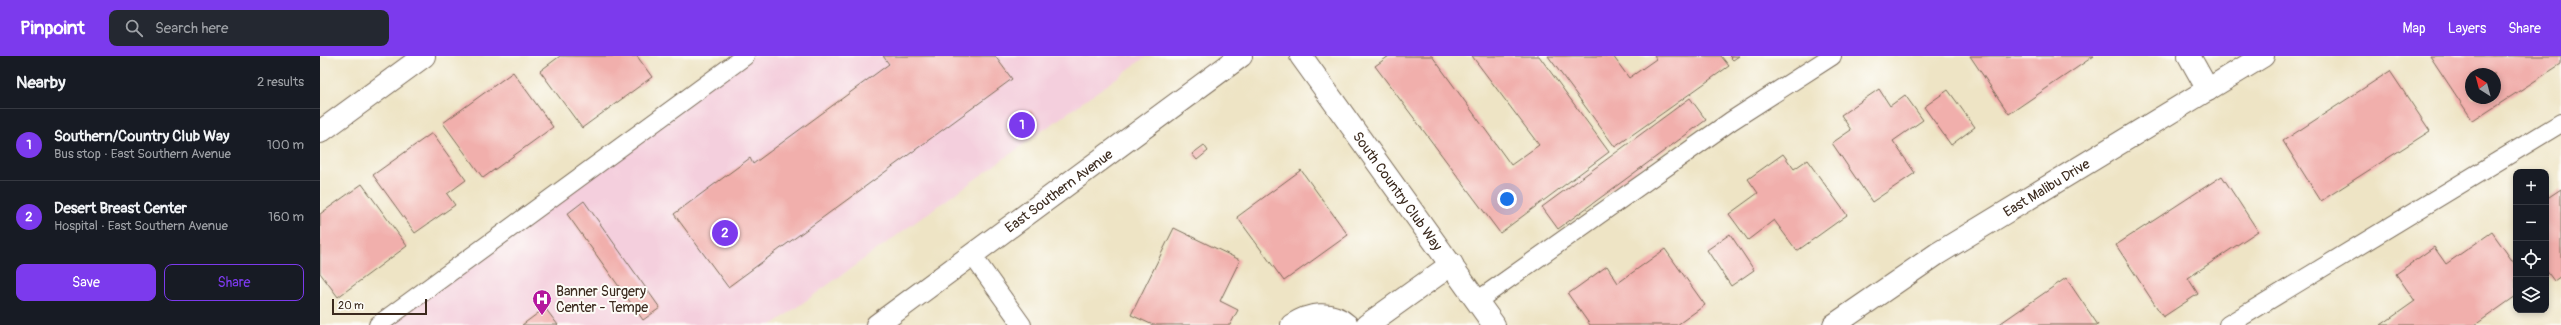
<!DOCTYPE html>
<html lang="en">
<head>
<meta charset="utf-8">
<style>
  body { margin:0; font-family:Pangolin,sans-serif; background:#242831; color:#f1f3f6 }
  .controls { position:absolute; right:12px; bottom:12px; display:grid; overflow:hidden; border-radius:8px; box-shadow:0 2px 6px #0003 }
  .controls button { width:36px; height:36px; display:grid; place-items:center; padding:0; border:0; border-bottom:1px solid #363941; background:#171b24; color:#f1f3f6; font:20px sans-serif }
  .compass { position:absolute; left:2145px; top:12px; width:36px; height:36px; border-radius:50%; background:#171b24; box-shadow:0 2px 6px #0003; rotate:324deg }
  .scale { position:absolute; left:12px; bottom:10px; width:95px; box-sizing:border-box; padding-left:4px; border:2px solid #3b2a1e; border-top:0; font-size:11px; line-height:14px; white-space:nowrap; color:#3b2a1e; -webkit-text-stroke:3px #fdfcf7; paint-order:stroke }
  .you { position:absolute; left:1187px; top:143px; width:14px; height:14px; margin:-10px; border:3px solid #fff; border-radius:50%; background:#1a73e8; box-shadow:0 0 0 6px #1a73e833 }
  .badge { display:grid; place-items:center; width:26px; height:26px; border-radius:50%; background:#7c3aed; color:#fff; font-size:13px; font-weight:700 }
  .pin { position:absolute; translate:-50% -50%; border:2px solid #fff; box-shadow:0 1px 4px #0006 }
  .list { margin:0; padding:0; list-style:none }
  h2 { display:flex; justify-content:space-between; align-items:center; height:52px; margin:0; padding:0 16px; font-size:17px }
  h2 small { font-size:13px; font-weight:400; color:#9ea1a6 }
  .list li { display:grid; grid-template-columns:26px 1fr auto; gap:12px; align-items:center; box-sizing:border-box; height:72px; padding:0 16px; border-top:1px solid #363941 }
  .list b { display:block; font-size:15px; white-space:nowrap }
  .list p { margin:0; font-size:13px; white-space:nowrap; color:#9ea1a6 }
  .list em { font-size:13px; font-style:normal; color:#9ea1a6 }
  .actions { display:flex; gap:8px; padding:12px 16px }
  .actions a { flex:1; padding:9px 0; border:1px solid #7c3aed; border-radius:8px; text-align:center; font-size:14px; color:#7c3aed }
  .actions .main { background:#7c3aed; color:#fff }
  .icon { flex:none; width:22px; height:22px; fill:none; stroke:currentColor; stroke-width:2; stroke-linecap:round; stroke-linejoin:round }
  .map { position:relative; flex:none; width:2241px; height:269px; overflow:hidden }
  header { display:flex; align-items:center; gap:24px; box-sizing:border-box; height:56px; padding:0 20px; background:#7c3aed; color:#fff }
  header strong { font-size:19px }
  nav { display:flex; gap:22px; margin-inline-start:auto; font-size:14px }
  .search { width:280px; height:36px; background:#242831; display:flex; align-items:center; gap:10px; box-sizing:border-box; padding:0 14px; border-radius:8px; color:#9ea1a6; font-size:15px }
  main { display:flex }
  aside { flex:1; background:#171b24 }
  .map>svg:first-child { display:block }
  .built { fill:#f4cfdd }
  .building { fill:#f1afac; fill-rule:evenodd }
  .lines { fill:none; stroke-linecap:round; stroke-linejoin:round }
  .service-casing { stroke:#7a6b58; stroke-width:20 }
  .minor-casing { stroke:#7a6b58; stroke-width:24 }
  .secondary-casing { stroke:#7a6b58; stroke-width:24 }
  .service { stroke:#fff; stroke-width:18 }
  .minor { stroke:#fff; stroke-width:22 }
  .secondary { stroke:#fff; stroke-width:22 }
  .labels { text-anchor:middle; dominant-baseline:central; stroke-width:4; stroke-linejoin:round; paint-order:stroke }
  .street-label { font-size:14px; fill:#3b2a1e; stroke:#fdfcf7 }
  .poi-label { font-size:14px; fill:#3b2a1e; stroke:#fdfcf7; text-anchor:start }
</style>
</head>
<body>
<header>
<strong>Pinpoint</strong>
<div class="search"><svg class="icon" aria-label="search" viewBox="0 0 24 24"><circle cx="10" cy="10" r="6"/><path d="M15 15l6 6"/></svg>Search here</div>
<nav><a>Map</a><a>Layers</a><a>Share</a></nav>
</header>
<main>
<aside>
<h2>Nearby<small>2 results</small></h2>
<ul class="list">
<li><span class="badge">1</span><div><b>Southern/Country Club Way</b><p>Bus stop · East Southern Avenue</p></div><em>100 m</em></li>
<li><span class="badge">2</span><div><b>Desert Breast Center</b><p>Hospital · East Southern Avenue</p></div><em>160 m</em></li>
</ul>
<div class="actions"><a class="main">Save</a><a>Share</a></div>
</aside>
<div class="map">
<svg width="2241" height="269" viewBox="0 0 2241 269">
  <rect width="100%" height="100%" fill="#fdfcf7"/>
  <filter id="ink" filterUnits="userSpaceOnUse"><feTurbulence type="fractalNoise" baseFrequency=".025" numOctaves="2"/><feDisplacementMap in="SourceGraphic" scale="8" xChannelSelector="R" yChannelSelector="G"/><feConvolveMatrix kernelMatrix="1 2 1 2 8 2 1 2 1" color-interpolation-filters="sRGB"/></filter>
  <filter id="wash" filterUnits="userSpaceOnUse"><feTurbulence type="fractalNoise" baseFrequency=".012" numOctaves="4" result="noise"/><feDisplacementMap in="SourceGraphic" scale="16" xChannelSelector="R" yChannelSelector="G"/><feGaussianBlur stdDeviation="0.9" result="paint"/><feColorMatrix in="noise" values="0 0 0 0 0 0 0 0 0 0 0 0 0 0 0 0 0 1.4 0 .05"/><feComposite in="paint" operator="in"/></filter>
  <g filter="url(#wash)">
    <rect width="100%" height="100%" fill="#eee4c5"/>
    <path class="built" d="M425,0H827L452,269H58Z"/>
    <g id="blocks">
      <path class="building" d="M240,0H317L332,21L262,72L220,15Z
        M563,0H675L692,23L408,231L354,158L430,102L433,108L569,8Z
        M1069,0H1112L1191,109L1219,89L1152,0H1219L1289,96L1180,177L1055,10Z
        M1228,0H1293L1309,22L1336,3L1334,0H1401L1409,10L1295,91Z
        M1409,0H1419L1413,4Z
        M1650,0H1774L1689,58Z
        M2110,0H2241V8L2153,65ZM2151,18H2175V42H2151Z
        M2070,15L2110,75L2001,145L1963,85Z
        M193,16L233,71L163,122L123,67Z
        M1559,33L1570,50L1585,39L1603,64L1573,85L1595,117L1552,146L1512,87L1531,74L1521,59Z
        M1628,34L1655,71L1631,89L1604,51Z
        M1370,42L1386,64L1238,173L1222,151Z
        M711,54L716,62L694,79L688,71Z
        M112,77L146,124L127,138L135,149L95,177L53,119Z
        M884,89L888,95L877,104L872,98Z
        M1463,98L1474,113L1487,104L1527,159L1477,195L1454,164L1428,184L1409,158L1438,137L1428,123Z
        M981,114L1028,179L964,225L917,161Z
        M1902,120L1938,175L1868,222L1878,238L1843,261L1796,189Z
        M42,128L87,190L18,241L0,217V158Z
        M2241,133V220L2234,225L2226,214V143Z
        M264,145L340,252L323,264L247,158Z
        M854,172L920,204L900,245L918,254L910,269H833L811,259Z
        M2172,176L2196,210V240L2155,269H2061L2095,245L2076,218L2114,191L2126,208Z
        M1410,178L1434,214L1411,230L1387,194Z
        M1345,193L1385,249L1357,269H1270L1248,238L1287,210L1298,227Z
        M1746,222L1778,269H1678Z
        M225,252L238,269H202Z"/>
    </g>
  </g>
  <g filter="url(#ink)">
    <use href="#blocks" fill-opacity="0" stroke="#7a6b58" stroke-width="1"/>
    <g class="lines">
      <g class="service-casing">
        <path id="service" d="M652,199L702,269
          M1157,245L1411,65L1512,0
          M58,269L425,0
          M1908,269L2241,67"/>
      </g>
      <g class="minor-casing">
        <g id="minor">
          <path id="s1" d="M981,0L1174,269"/>
          <path d="M1869,0L1888,34"/>
          <path d="M0,76L104,0"/>
          <path d="M972,269C989,258 1011,254 1027,269"/>
          <path d="M1047,269L1132,208"/>
          <path id="s2" d="M1514,269L1617,198L1943,0"/>
        </g>
      </g>
      <g class="secondary-casing">
        <g id="secondary">
          <path id="s3" d="M557,269L921,0"/>
        </g>
      </g>
      <use href="#service" class="service"/>
      <use href="#minor" class="minor"/>
      <use href="#secondary" class="secondary"/>
    </g>
  </g>
  <defs>
    <g id="hospital-pin" transform="scale(1)"><path d="M0 17L-7.5 6A9.5 9.5 0 1 1 7.5 6Z" fill="#b5179e" stroke="#fdfcf7"/><path d="M-5-5h3v3.5h4V-5h3V5h-3V1.5h-4V5h-3Z" fill="#fff"/></g>
  </defs>
  <g fill-rule="evenodd">
    <use href="#hospital-pin" x="222" y="243"/>
  </g>
  <g class="labels">
    <g class="street-label">
      <text stroke="none"><textPath href="#s2" startOffset="253">East Malibu Drive</textPath></text>
      <text stroke="none"><textPath href="#s1" startOffset="166">South Country Club Way</textPath></text>
      <text stroke="none"><textPath href="#s3" startOffset="226">East Southern Avenue</textPath></text>
    </g>
    <g class="poi-label">
      <text x="236" y="235">Banner Surgery<tspan x="236" dy="16">Center - Tempe</tspan></text>
    </g>
  </g>
</svg>
<div class="controls">
<button>+</button>
<button>−</button>
<button><svg class="icon" aria-label="locate" viewBox="0 0 24 24"><circle cx="12" cy="12" r="6"/><path d="M12 2v4M12 18v4M2 12h4M18 12h4"/></svg></button>
<button><svg class="icon" aria-label="layers" viewBox="0 0 24 24"><path d="M12 4l9 5-9 5-9-5zM3 14l9 5 9-5"/></svg></button>
</div>
<svg class="compass" viewBox="-18 -18 36 36"><path d="M0-13l5 13h-10z" fill="#e53935"/><path d="M0 13l5-13h-10z" fill="#9ea1a6"/></svg>
<div class="scale">20 m</div>
<div class="you"></div>
<div class="pin badge" style="left:702px;top:69px">1</div>
<div class="pin badge" style="left:405px;top:177px">2</div>
</div>
</main>
</body>
</html>
